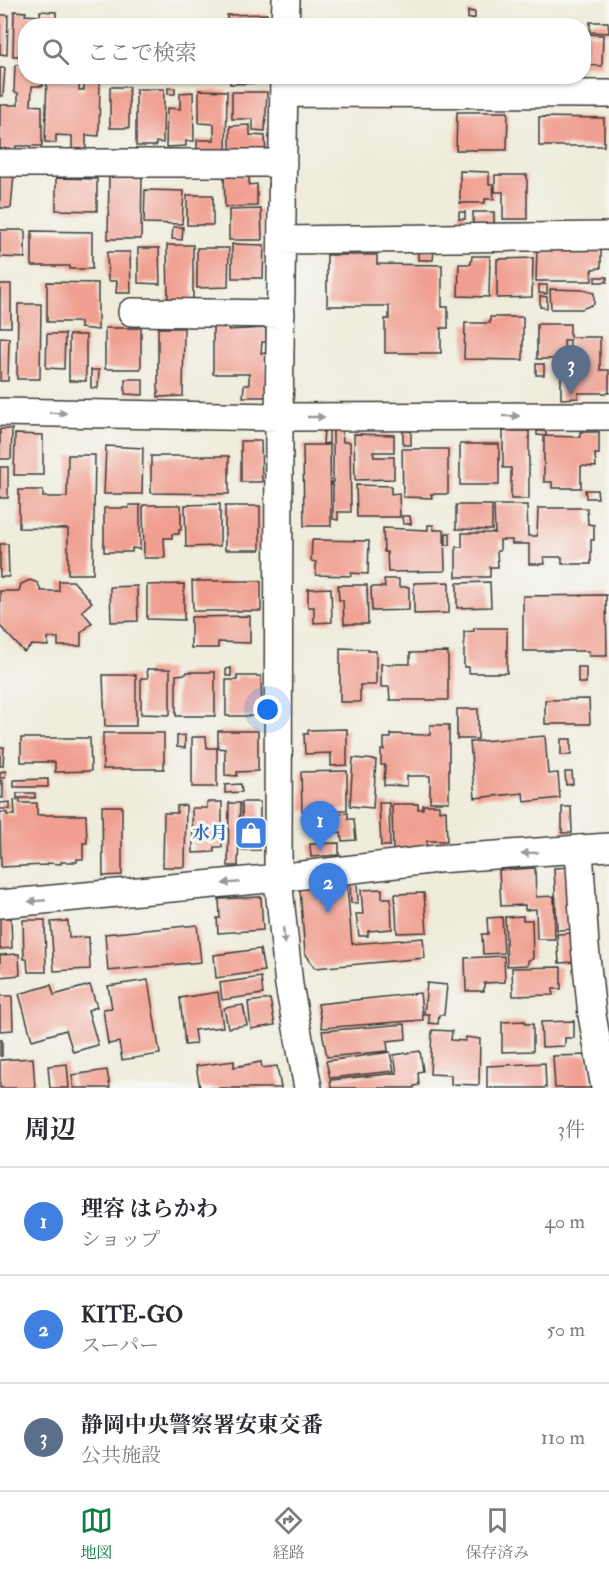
<!DOCTYPE html>
<html lang="ja">
<head>
<meta charset="utf-8">
<style>
  body { margin:0; font-family:"IM FELL Double Pica","Noto Serif JP",serif; background:#f2f2f3; color:#2b2b33 }
  .you { position:absolute; left:268px; top:710px; width:21px; height:21px; margin:-15px; border:4px solid #fff; border-radius:50%; background:#1a73e8; box-shadow:0 0 0 9px #1a73e833 }
  .badge { display:grid; place-items:center; width:39px; height:39px; border-radius:50%; background:#0b8043; color:#fff; font-size:20px; font-weight:700 }
  .pin { position:absolute; translate:-50% -50px; filter:drop-shadow(0 2px 3px #0008) }
  .pin::after { content:''; position:absolute; top:32px; width:21px; height:18px; background:inherit; clip-path:polygon(0 0,100% 0,50% 100%) }
  .list { margin:0; padding:0; list-style:none }
  h2 { display:flex; justify-content:space-between; align-items:center; height:78px; margin:0; padding:0 24px; font-size:26px }
  h2 small { font-size:20px; font-weight:400; color:#7c7c81 }
  .list li { display:grid; grid-template-columns:39px 1fr auto; gap:18px; align-items:center; box-sizing:border-box; height:108px; padding:0 24px; border-top:2px solid #e1e1e2 }
  .list b { display:block; font-size:22px; white-space:nowrap }
  .list p { margin:0; font-size:20px; white-space:nowrap; color:#7c7c81 }
  .list em { font-size:20px; font-style:normal; color:#7c7c81 }
  .icon { flex:none; width:33px; height:33px; fill:none; stroke:currentColor; stroke-width:2; stroke-linecap:round; stroke-linejoin:round }
  .map { position:relative; flex:none; width:609px; height:1088px; overflow:hidden }
  .search { position:absolute; background:#fff; box-shadow:0 2px 4px #0004; left:18px; right:18px; top:18px; height:66px; display:flex; align-items:center; gap:15px; box-sizing:border-box; padding:0 21px; border-radius:24px; color:#7c7c81; font-size:22px }
  .sheet { height:402px; background:#fff }
  nav { display:flex; justify-content:space-around; align-items:center; box-sizing:border-box; height:84px; border-top:2px solid #e1e1e2; background:#fff; font-size:16px; color:#7c7c81 }
  nav a { display:grid; justify-items:center; gap:3px }
  nav .on { color:#0b8043 }
  .map>svg:first-child { display:block }
  .building { fill:#f09f90 }
  .lines { fill:none; stroke-linecap:round; stroke-linejoin:round }
  .minor-casing { stroke:#3c3b39; stroke-width:30 }
  .minor { stroke:#fff; stroke-width:27 }
  .oneway { fill:#999 }
  .labels { text-anchor:middle; dominant-baseline:central; stroke-width:6; stroke-linejoin:round; paint-order:stroke }
  .shop-label { font-size:18px; font-weight:bold; fill:#366cbe; stroke:#f6f6f2; text-anchor:end }
</style>
</head>
<body>
<div class="map">
<svg width="609" height="1088" viewBox="0 0 609 1088">
  <rect width="100%" height="100%" fill="#f6f6f2"/>
  <filter id="ink" filterUnits="userSpaceOnUse"><feTurbulence type="fractalNoise" baseFrequency=".0167" numOctaves="2"/><feDisplacementMap in="SourceGraphic" scale="12" xChannelSelector="R" yChannelSelector="G"/><feConvolveMatrix kernelMatrix="1 2 1 2 8 2 1 2 1" color-interpolation-filters="sRGB"/></filter>
  <filter id="wash" filterUnits="userSpaceOnUse"><feTurbulence type="fractalNoise" baseFrequency=".008" numOctaves="4" result="noise"/><feDisplacementMap in="SourceGraphic" scale="24" xChannelSelector="R" yChannelSelector="G"/><feGaussianBlur stdDeviation="1.35" result="paint"/><feColorMatrix in="noise" values="0 0 0 0 0 0 0 0 0 0 0 0 0 0 0 0 0 1.4 0 .05"/><feComposite in="paint" operator="in"/></filter>
  <g filter="url(#wash)">
    <rect width="100%" height="100%" fill="#efecdb"/>
    <g id="blocks">
      <path class="building" d="M14,11L26,12L25,15L40,16V11L56,12V26H26V56H13Z
        M468,11L475,12V18L468,19Z
        M267,14V26H227V15Z
        M0,15H8L7,55L0,54Z
        M528,22H538L539,26H528Z
        M590,22H608L609,33L590,32Z
        M584,31H588V34L603,35L602,66L584,65Z
        M15,65H26V76H43V86H32L31,105L42,106V146H16L15,154H0V105H18V93L14,92Z
        M0,68H5L3,96H0Z
        M47,76H61V80H80L79,90H84V80H100L99,136L86,135V150H72V136L56,135V143L45,142Z
        M229,76H266V83L230,84Z
        M565,76H584V79H565Z
        M110,87H129V128H110Z
        M168,88H175V94H168Z
        M136,89H164L163,143L156,142V146H136Z
        M199,90L227,91L226,156H197V140H214V124L199,123Z
        M193,92L194,141H186V146L166,147L167,108L180,109V93Z
        M232,92H267L265,131L253,130V119H232Z
        M457,112H508L507,150H456Z
        M539,117L604,118V146H539Z
        M250,125V135L265,136L266,156H230V126Z
        M460,171L489,172V184H493L494,199H485V203H460Z
        M109,173H142L141,239H108Z
        M0,174H14L11,208H0Z
        M224,174L249,175V185L257,184V206L225,207Z
        M495,175H527V219H503V192H495Z
        M56,178L97,179V211L56,210Z
        M145,190L184,191L182,224L144,223Z
        M187,195H213V225H187Z
        M261,209L262,240H229V210Z
        M459,212H465V219H459Z
        M473,212H494V230H473Z
        M173,227H183L182,240L172,239Z
        M0,230H25V258L0,257Z
        M32,231L92,232V269H70V266H32Z
        M232,244L264,245L263,278H232Z
        M167,245H193V302H168Z
        M138,248H159L160,284L138,283Z
        M197,248H229L228,287L197,288Z
        M537,248H601V268L592,269V281H536Z
        M418,250H434L433,260H418Z
        M107,252H130L131,293H116L117,281H108Z
        M327,255H377V264L442,265V307H448V328H441V353H385V319H389V306H327Z
        M472,256H490L489,297L458,296L459,264H471Z
        M533,258L532,297L497,298V259Z
        M595,277H607V282H595Z
        M47,282L98,283V330L80,328V322H47Z
        M0,284H11V327H0Z
        M539,285H547V294L539,293Z
        M550,289L583,290L594,293V304L582,309H551Z
        M540,296L547,297V308L540,307Z
        M18,304H41L40,379H17Z
        M490,317H523V360L464,359L465,323H490Z
        M537,324H570V337H600V370H609V393H578V398L561,399V365H566V355H570V340H564L565,359H537Z
        M213,327H227L228,330L266,328V342H262L261,353H266V397H243L244,385H249V374H213Z
        M105,328H141V369H105Z
        M158,328H184L183,396L158,397Z
        M47,334H65L64,369L46,368Z
        M69,335H86V381H69Z
        M0,337L9,338L8,381H0Z
        M536,364H544V375H536Z
        M91,370H99L98,388H91Z
        M125,379H143V395L125,394Z
        M0,429H12L11,459H0Z
        M324,430H329V443L323,444Z
        M333,430H342L343,442H350L351,512H338V520L333,519Z
        M403,431H411V445H403Z
        M503,431H529V499H511V468H503Z
        M537,431H546V436L537,435Z
        M580,432H599V454H595L596,467L581,466V488H552V482H544V436L580,437Z
        M15,434L43,435V475H14Z
        M354,434L394,435V452H373L374,457H394V479L355,480Z
        M241,441H261L262,482H241Z
        M460,444H499V485H460Z
        M303,445H330L331,526H304Z
        M106,446L143,448L142,494H104Z
        M402,449H448V494H431L432,498L403,497Z
        M68,455H95L93,574H68V529L19,528V490H43V497H67Z
        M151,456H229V494L151,493Z
        M0,467H8V498H0Z
        M356,485L391,486V494L399,493L400,517H357Z
        M585,490H597L598,498H586Z
        M220,504V546L186,547L185,505Z
        M129,505H140V549L132,548V552H104V508H129Z
        M143,505H181V530H179V534H172V538H164L165,558H144Z
        M456,505H492V530L456,529Z
        M494,505H527L528,536H537L538,508H587L588,524L594,525V540H591V564H562V557H544L545,564H529V544H512V540H500V551H497L498,567H490V577H456V547H462V533H495Z
        M225,506H260V550H225Z
        M402,516H410L411,524H403Z
        M428,525H433L434,530H444L445,571L388,572L387,552H384L383,528L428,530Z
        M446,533H450V545H446Z
        M312,540L369,541L368,574L351,573V576L316,575V562L311,561Z
        M0,544H8L9,577H0Z
        M384,579H399V587H409V610L372,611L371,587H385Z
        M30,580L38,583L41,591H59V581H73L92,602L82,611L92,623L81,633V646H58V638H48V646L32,645L24,652L0,626V591H19L21,584Z
        M192,581H261V611H193Z
        M449,582V613L414,614V583Z
        M490,582L491,607L457,608V583Z
        M184,584V620L147,619V585Z
        M338,585H367L368,624H344L343,600H339Z
        M137,586L138,621L111,622L110,587Z
        M331,588L332,622L314,623V607H308V589Z
        M606,595L607,656H589V651H523V596Z
        M250,616V643L218,642V648H191V617Z
        M474,628H507V673H469V667H464V632L474,631Z
        M340,648L368,649V651H376V685H360V702H340Z
        M448,652V700H390L389,687H381V664H410V653Z
        M578,667H586V683H578Z
        M231,668V676H226V669Z
        M147,669H170V715L141,714V678H148Z
        M187,672H215V716H176V675L186,674Z
        M103,675H136V726H105Z
        M237,676H261L262,716H226V680H237Z
        M589,699L590,724H545V700Z
        M457,709H478V739H457Z
        M430,725H449V802H430V776H407V786L384,785L385,765H381V750H384V738H391V734L430,735Z
        M347,729V765L331,766V753L305,754L304,734H308V730Z
        M218,731H258V771L237,772V776L225,775V749L218,748Z
        M103,733H164V769H103Z
        M185,735V748L177,747V736Z
        M545,736L548,774L558,773L560,798L524,802L523,793L475,798L470,742Z
        M192,737H206L207,748H217V787H192Z
        M21,738H90L91,771L55,772V762H21Z
        M561,739H571V755H561Z
        M0,747H4L3,766H0Z
        M353,758L376,760L373,808L350,806Z
        M6,771L5,778H0V772Z
        M344,771H347V810L302,811L301,772Z
        M565,772H572L573,784L566,785Z
        M48,779V787H14V780Z
        M0,780L3,781V798H0Z
        M241,784L242,792L225,793V785Z
        M17,793H35V798H17Z
        M14,800H20V803H37V815H86L87,843H83V859H77V862H61V864L47,863V865L1,867L0,812L7,813V815H15Z
        M10,802V809H0V803Z
        M207,802H222V847H214V852L193,853L192,808H207Z
        M242,802H260V850H243Z
        M229,803H240L238,866H228Z
        M379,803H389L390,846H381Z
        M392,804H418V809H423V805H439V811L446,810L447,841H427V849L393,850Z
        M186,805L185,867H163L164,813H177V806Z
        M102,806H122V875L103,876Z
        M562,807H571L572,833H562Z
        M348,813V819H354L356,840L342,841L341,832L317,836L314,816Z
        M339,843V855L311,857L310,844Z
        M571,867L575,929L557,930L554,868Z
        M535,868L536,897L554,896L555,939H537L536,909L525,910V905L501,906L499,870Z
        M350,883H357L358,903H351Z
        M347,885L352,944L423,938L425,958L315,968L305,953L300,889Z
        M382,889V898H391L392,929L368,931V936H359L356,914H363L361,890Z
        M424,893L427,932L397,933L395,894Z
        M261,897L263,930L218,933L217,918H220L219,899Z
        M523,916V920H532L533,959L528,960V965L507,966L505,917Z
        M502,917L504,953L483,954L482,934H488L487,918Z
        M0,918H11L12,948L0,949Z
        M23,920H45L46,972H28L27,959H24Z
        M68,921L69,938L89,937L90,969L54,971L51,922Z
        M197,925L201,962L108,971L105,934Z
        M575,933L577,962L559,963L557,934Z
        M260,949L264,971L216,978L214,955Z
        M19,954L20,975L0,977V955Z
        M504,956L505,982L484,983V991H466L465,958Z
        M561,967V989H553V995L513,996L512,968Z
        M261,977L263,994L222,1000L220,983Z
        M148,980L160,1054L122,1060L119,1042L108,1044L103,1009L112,1008L108,986Z
        M427,983L447,985L444,1015H439L438,1024L429,1023V1014H424Z
        M51,985L54,995L90,985L97,1007L88,1010L98,1045L73,1052L66,1030L32,1040L19,994Z
        M218,992L223,1027L194,1030L196,1044L185,1045L180,998Z
        M420,993L423,1020L322,1028L318,1004Z
        M0,996H12L13,1030L0,1031Z
        M270,999L275,1025L251,1029L248,1002Z
        M243,1005L247,1025L228,1028L224,1008Z
        M525,1021V1024H533V1051L502,1052V1022Z
        M574,1021V1038H565V1046L542,1047L541,1022Z
        M405,1024L406,1039L387,1041L388,1051L327,1057L322,1031Z
        M432,1030L452,1031L451,1040L465,1041L466,1037L480,1039L479,1085L451,1084V1075L430,1074Z
        M0,1040H2V1056H0Z
        M420,1051L423,1071L418,1072L419,1085L414,1086V1088H331L330,1080L397,1073L394,1055Z
        M390,1052L394,1071L330,1078L326,1061Z
        M588,1055L591,1088H555L553,1056Z
        M33,1058L35,1088H0V1060Z
        M234,1061V1067L261,1062L262,1068L277,1066L281,1088H200L196,1066Z
        M545,1063L546,1088H487V1066Z
        M67,1064L69,1088H50L48,1066Z
        M107,1070L110,1088H74L72,1075Z"/>
    </g>
  </g>
  <g filter="url(#ink)">
    <use href="#blocks" fill-opacity="0" stroke="#3c3b39" stroke-width="1.5"/>
    <g class="lines">
      <g class="minor-casing">
        <path id="minor" d="M285,26L286,0
          M284,76L279,417L278,878L289,985L308,1088
          M284,93L609,94
          M0,163H283
          M282,240L609,236
          M132,312L281,314
          M0,412L279,417L609,416
          M579,849L585,946L592,1015L605,1088
          M0,904L278,878L437,859L609,847"/>
      </g>
      <use href="#minor" class="minor"/>
    </g>
    <defs><path id="oneway-solid" d="M-6-.8H1V-3.2L6.5 0L1 3.2V.8H-6Z" transform="scale(1.5)"/></defs>
    <g class="oneway">
      <use href="#oneway-solid" transform="translate(58 413) rotate(1)"/>
      <use href="#oneway-solid" transform="translate(511 416)"/>
      <use href="#oneway-solid" transform="translate(316 417)"/>
      <use href="#oneway-solid" transform="translate(530 853) rotate(176)"/>
      <use href="#oneway-solid" transform="translate(231 883) rotate(175)"/>
      <use href="#oneway-solid" transform="translate(37 901) rotate(175)"/>
      <use href="#oneway-solid" transform="translate(284 936) rotate(84)"/>
    </g>
  </g>
  <defs>
    <g id="shop-square" transform="scale(1.725)"><rect x="-9" y="-9" width="18" height="18" rx="4" fill="#3f7fe0" stroke="#f6f6f2"/><path d="M-5-2.5h2.3a2.7 3.5 0 0 1 5.4 0H5L5.5 6h-11ZM-1.5-2.5h3a1.5 2.3 0 0 0-3 0Z" fill="#fff"/></g>
  </defs>
  <g fill-rule="evenodd">
    <use href="#shop-square" x="251" y="833"/>
  </g>
  <g class="labels">
    <g class="shop-label">
      <text x="228" y="833">水月</text>
    </g>
  </g>
</svg>
<div class="you"></div>
<div class="pin badge" style="left:320px;top:851px;background:#3f7fe0">1</div>
<div class="pin badge" style="left:328px;top:913px;background:#3f7fe0">2</div>
<div class="pin badge" style="left:571px;top:395px;background:#5c6f8a">3</div>
<div class="search"><svg class="icon" aria-label="search" viewBox="0 0 24 24"><circle cx="10" cy="10" r="6"/><path d="M15 15l6 6"/></svg>ここで検索</div>
</div>
<section class="sheet">
<h2>周辺<small>3件</small></h2>
<ul class="list">
<li><span class="badge" style="background:#3f7fe0">1</span><div><b>理容 はらかわ</b><p>ショップ</p></div><em>40 m</em></li>
<li><span class="badge" style="background:#3f7fe0">2</span><div><b>KITE-GO</b><p>スーパー</p></div><em>50 m</em></li>
<li><span class="badge" style="background:#5c6f8a">3</span><div><b>静岡中央警察署安東交番</b><p>公共施設</p></div><em>110 m</em></li>
</ul>
</section>
<nav>
<a class="on"><svg class="icon" aria-label="map" viewBox="0 0 24 24"><path d="M3 6l6-2 6 2 6-2v14l-6 2-6-2-6 2zM9 4v14M15 6v14"/></svg>地図</a>
<a><svg class="icon" aria-label="directions" viewBox="0 0 24 24"><path d="M12 3l9 9-9 9-9-9zM9 14v-3h6M13 9l2 2-2 2"/></svg>経路</a>
<a><svg class="icon" aria-label="saved" viewBox="0 0 24 24"><path d="M7 4h10v16l-5-4-5 4z"/></svg>保存済み</a>
</nav>
</body>
</html>
